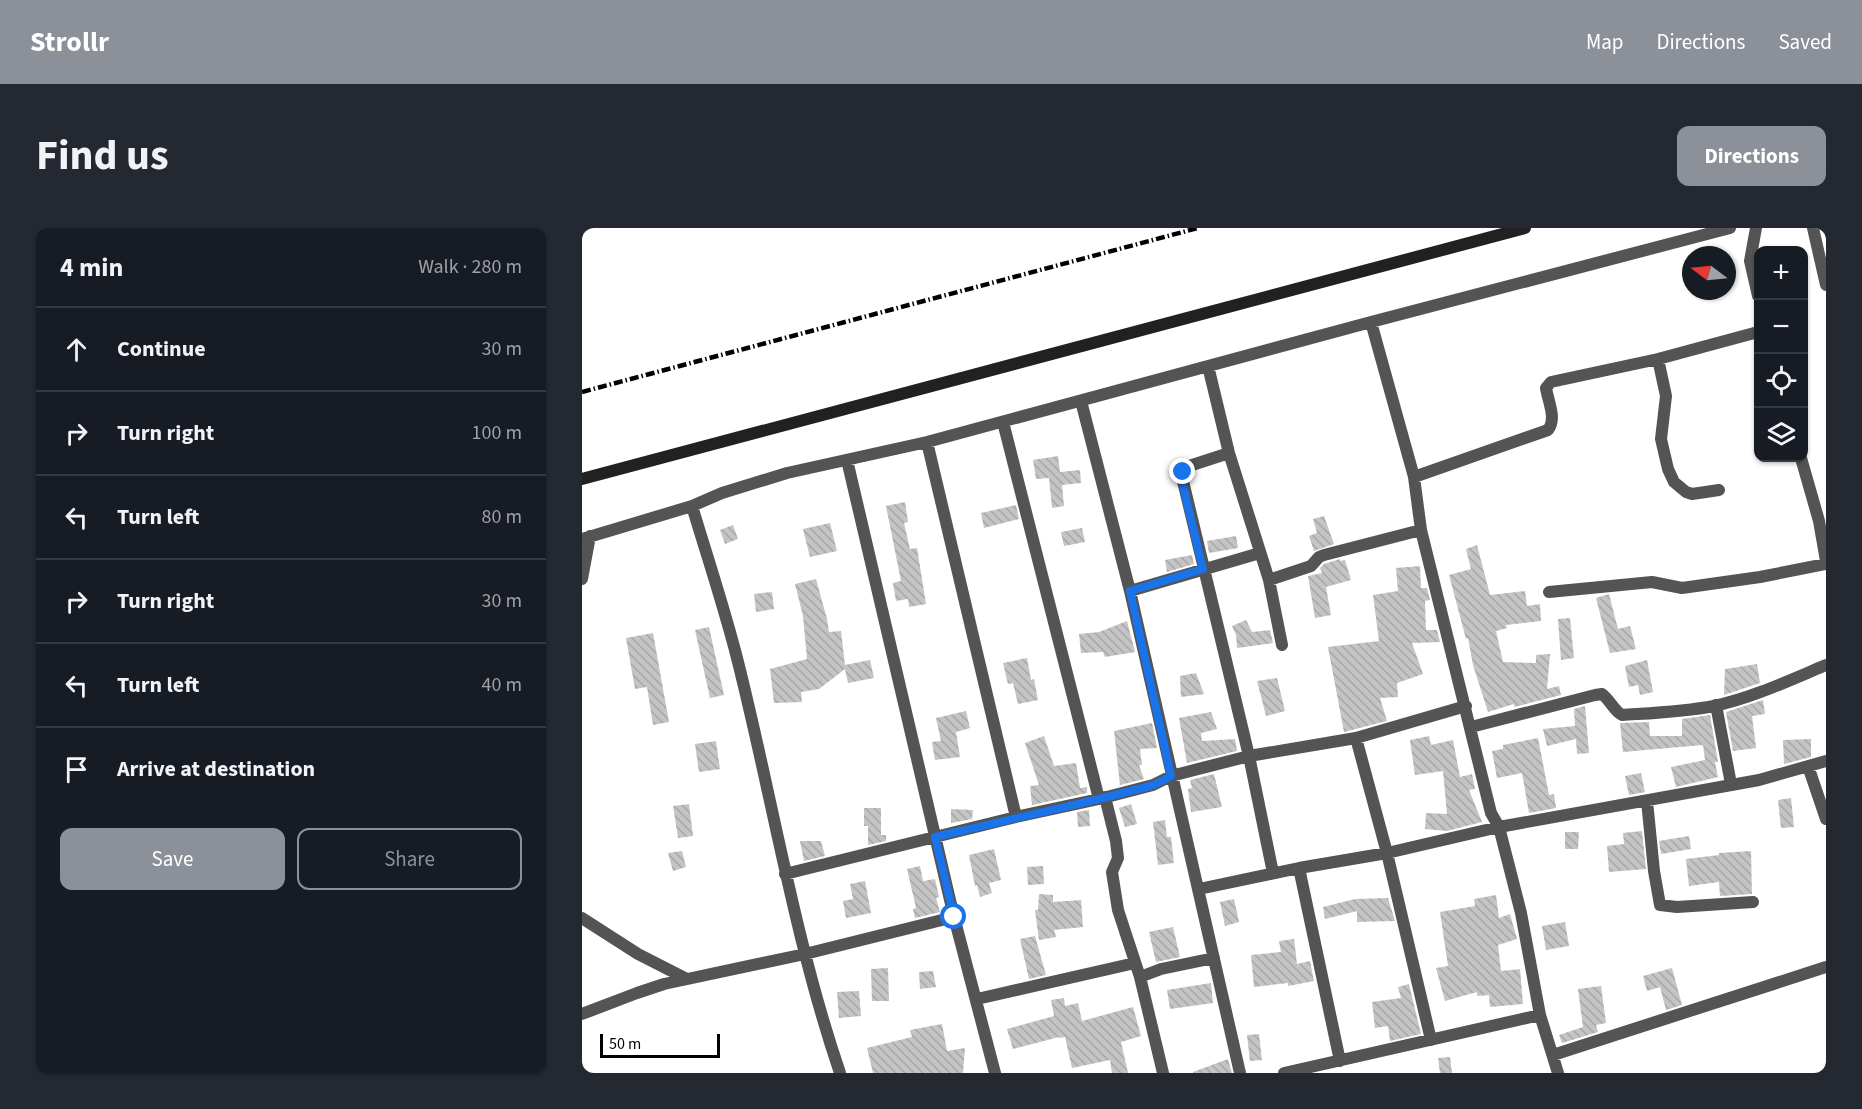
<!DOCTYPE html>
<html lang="en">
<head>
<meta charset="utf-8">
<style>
  body { margin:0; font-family:"Source Sans 3",sans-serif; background:#242831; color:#f1f3f6 }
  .controls { position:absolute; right:18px; top:18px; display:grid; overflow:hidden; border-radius:12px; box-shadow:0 2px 4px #0004 }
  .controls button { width:54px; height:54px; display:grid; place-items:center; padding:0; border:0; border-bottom:2px solid #363941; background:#171b24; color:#f1f3f6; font:30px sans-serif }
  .compass { position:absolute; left:1100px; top:18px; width:54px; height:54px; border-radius:50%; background:#171b24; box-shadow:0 2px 4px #0004; rotate:286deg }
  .scale { position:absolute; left:18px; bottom:15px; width:120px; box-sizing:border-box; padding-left:6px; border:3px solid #000; border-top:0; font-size:16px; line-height:21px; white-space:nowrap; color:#000; -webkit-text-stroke:4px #fff; paint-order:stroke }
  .stop { position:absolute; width:18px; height:18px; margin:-14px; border:4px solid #1a73e8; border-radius:50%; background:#fff }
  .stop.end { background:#1a73e8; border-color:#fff; box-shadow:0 2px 6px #0008 }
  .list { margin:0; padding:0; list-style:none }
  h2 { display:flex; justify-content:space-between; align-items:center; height:78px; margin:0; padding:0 24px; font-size:26px }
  h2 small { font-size:20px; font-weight:400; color:#9ea1a6 }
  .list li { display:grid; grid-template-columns:39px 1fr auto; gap:18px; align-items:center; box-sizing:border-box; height:84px; padding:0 24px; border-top:2px solid #363941 }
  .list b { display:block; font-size:22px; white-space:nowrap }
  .list em { font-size:20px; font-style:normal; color:#9ea1a6 }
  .actions { display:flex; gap:12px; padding:18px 24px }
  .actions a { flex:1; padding:14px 0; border:2px solid #8c9099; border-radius:12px; text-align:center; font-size:21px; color:#8c9099 }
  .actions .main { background:#8c9099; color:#fff }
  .icon { flex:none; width:33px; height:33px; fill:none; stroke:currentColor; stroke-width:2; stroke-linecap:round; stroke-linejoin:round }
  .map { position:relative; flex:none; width:1244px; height:845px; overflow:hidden; border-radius:12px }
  header { display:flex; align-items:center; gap:36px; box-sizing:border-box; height:84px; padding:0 30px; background:#8c9099; color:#fff }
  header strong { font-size:28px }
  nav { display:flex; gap:33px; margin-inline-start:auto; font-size:21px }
  .intro { display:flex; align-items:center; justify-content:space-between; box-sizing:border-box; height:144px; padding:0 36px }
  h1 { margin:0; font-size:42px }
  .button { padding:15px 27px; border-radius:12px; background:#8c9099; color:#fff; font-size:21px; font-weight:700 }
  main { display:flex; gap:36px; padding:0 36px }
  aside { flex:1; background:#171b24; border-radius:12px; box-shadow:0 2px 4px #0004 }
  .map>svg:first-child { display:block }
  .building { fill:url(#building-back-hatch) }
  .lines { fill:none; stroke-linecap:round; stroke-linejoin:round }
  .street { stroke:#545454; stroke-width:12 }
  .secondary { stroke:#212121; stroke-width:12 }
  .rail { stroke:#000; stroke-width:4.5; stroke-dasharray:9 3 1.5 3; stroke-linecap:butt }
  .route { stroke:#1a73e8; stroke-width:8 }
</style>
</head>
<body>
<header>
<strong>Strollr</strong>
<nav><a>Map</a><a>Directions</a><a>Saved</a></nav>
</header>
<div class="intro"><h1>Find us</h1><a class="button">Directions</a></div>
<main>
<aside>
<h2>4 min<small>Walk · 280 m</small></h2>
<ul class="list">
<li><svg class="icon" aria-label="ahead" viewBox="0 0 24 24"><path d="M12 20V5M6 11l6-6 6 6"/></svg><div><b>Continue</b></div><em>30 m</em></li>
<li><svg class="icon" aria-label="right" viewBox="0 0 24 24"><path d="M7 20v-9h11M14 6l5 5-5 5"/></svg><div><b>Turn right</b></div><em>100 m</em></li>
<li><svg class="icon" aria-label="left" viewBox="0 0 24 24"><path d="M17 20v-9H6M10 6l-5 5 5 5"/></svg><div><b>Turn left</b></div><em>80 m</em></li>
<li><svg class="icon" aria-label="right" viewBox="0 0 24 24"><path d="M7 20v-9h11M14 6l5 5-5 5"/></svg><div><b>Turn right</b></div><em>30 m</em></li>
<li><svg class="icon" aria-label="left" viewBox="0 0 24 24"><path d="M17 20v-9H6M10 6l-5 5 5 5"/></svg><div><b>Turn left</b></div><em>40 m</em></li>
<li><svg class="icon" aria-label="arrive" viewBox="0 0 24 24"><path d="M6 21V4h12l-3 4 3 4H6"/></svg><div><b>Arrive at destination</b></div></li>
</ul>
<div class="actions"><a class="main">Save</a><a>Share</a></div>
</aside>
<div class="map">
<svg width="1244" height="845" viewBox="0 0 1244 845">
  <defs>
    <pattern id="building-back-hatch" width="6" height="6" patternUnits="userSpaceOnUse" patternTransform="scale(1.5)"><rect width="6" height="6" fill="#c4c4c4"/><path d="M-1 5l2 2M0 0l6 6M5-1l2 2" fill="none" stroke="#a7a7a7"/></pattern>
  </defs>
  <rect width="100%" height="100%" fill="#fff"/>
  <path class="building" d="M476,228L478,244L498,242L499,255L480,257L482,278L470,280L467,250L454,251L451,232Z
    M323,274L326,294L322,295L328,321L335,320L344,376L327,379L326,371L314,373L311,355L319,353L304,278Z
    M434,277L437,291L402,300L399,285Z
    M742,288L752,316L732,323L727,308L735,305L731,291Z
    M248,295L255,323L228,329L221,301Z
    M151,297L156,311L143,316L138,302Z
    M500,300L503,314L482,318L479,304Z
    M654,308L656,320L627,325L625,313Z
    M895,317L908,367L943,363L945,378L958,376L959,393L924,397L925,400L914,403L921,434L954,435V427L968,426L965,461L977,458L979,467L932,479V476L906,484L891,437L886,410L884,411L867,347L889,341L884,321Z
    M610,327L612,336L585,344L583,332Z
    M758,331V333L763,332L769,352L744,359L749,387L733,390L726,348L740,345L738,340L742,336Z
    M838,338L839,360H845L848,372L843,373L844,402H855L858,414L830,415L841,446L815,455L816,469L798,470L805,493L762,504L746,419L797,413L791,367L816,363L814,340Z
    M234,351L245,391L247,404L259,403L263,437L288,432L292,450L266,455L263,441L237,461L219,464L220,474L192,475L188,441L225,431L221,388L213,356Z
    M190,364L192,381L174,384L172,366Z
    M1027,366L1036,401L1048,398L1054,421L1028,425L1014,370Z
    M988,390L992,430L979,432L976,391Z
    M664,392L670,404L688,402L691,415L655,420L654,407L650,398Z
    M545,393L553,424L523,429L521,424L499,425L497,406L517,404Z
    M127,399L142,467L128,470L113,402Z
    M71,405L87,494L71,497L65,459L53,461L44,410Z
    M445,430L449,452L452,451L456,472L436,476L431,455L426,456L421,435Z
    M1065,432L1071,464L1058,467L1056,457L1047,459L1043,438Z
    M1175,436L1178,455L1142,467L1143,441Z
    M614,445L622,466L599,469L598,448Z
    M695,450L703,483L684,488L675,453Z
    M1181,472L1183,486L1170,488L1174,520L1151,523L1144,484Z
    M1003,478L1007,525L995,526L994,511L965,518L961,501L993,498L992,481Z
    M384,483L388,500L374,504L378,529L353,532L350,514L359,513L354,490Z
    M629,484L635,501L619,505L620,513L653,511L655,523L605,535L597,490Z
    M1128,487L1136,534H1133L1136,549L1094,559L1089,539L1123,532L1121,517L1041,524L1038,495L1067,494L1068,508H1100V491Z
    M570,495L575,520L558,521L560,537H557L562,551L538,557L532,503Z
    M462,508L472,538L494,535L498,560L505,559V565L450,577L448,558L457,557L443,515Z
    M847,508L849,517L871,512L878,549L890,546L893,561L887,562L900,594L865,603L843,601L844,585L865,586L861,543L833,547L828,512Z
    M956,510L967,567L972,566L974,580L947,585L940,545L915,550L910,523L921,521V517Z
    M1229,511V529L1202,536L1201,512Z
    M134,513L138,541L117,544L113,516Z
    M1059,545L1063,564L1047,567L1043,548Z
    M632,546L640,579L609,584L606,561L610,560L608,552Z
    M1209,570L1212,599L1199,600L1196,572Z
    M107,576L111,608L96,610L91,578Z
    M549,576L555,596L543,599L537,580Z
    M282,580H299V607H304V613L286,617V598H282Z
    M369,581L391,582L390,591L369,595Z
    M507,582L508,598L496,599L495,584Z
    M583,592L585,609H589L592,635L576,637L571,594Z
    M1060,603L1064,641L1027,644L1025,618L1042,616L1041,605Z
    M983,604H997L996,621H983Z
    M1107,608L1109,621L1079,626L1077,613Z
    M218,613H239L243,628L222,633Z
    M412,621L419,652L407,655L410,665L398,669L395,657L393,658L387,627Z
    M100,623L104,639L91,643L86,625Z
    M1169,623L1170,666L1138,668L1137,654L1107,658L1104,631L1137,627V625Z
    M338,638L341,653L353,651L357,669L354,670L358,684L333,690L331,681L334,680L325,641Z
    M461,638L462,656L446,657L445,639Z
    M283,653L289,685L264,690L261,673L271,671L268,656Z
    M457,666L471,667V674L499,672L501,699L472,702L474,709L457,712L453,682H456Z
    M914,667L917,690L928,686L935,711L916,717L919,743L938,741L941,776L908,779L907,767L895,768V764L863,773L854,740L866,738L858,684L893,678L892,671Z
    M806,670L813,693L775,694V683L743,691L741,679L773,671Z
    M652,671L657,694L643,698L638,674Z
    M983,694L987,718L964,722L960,698Z
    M591,699L598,729L574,734L567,704Z
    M453,708L464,747L447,751L438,711Z
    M712,711L715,736L728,733L732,753L706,758V755L672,759L669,727L699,724L697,713Z
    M306,740L307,773H290L289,741Z
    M1090,740L1100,777L1084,782L1078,759L1065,763L1061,748Z
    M351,743L354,759L338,761L337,744Z
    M629,755L631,775L588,781L585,762Z
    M827,756L839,806L808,813L806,798L793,800L790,774L819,770L816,759Z
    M1019,758L1024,795L1014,797L1016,804L980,815L977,807L1001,799L996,761Z
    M277,763L279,788L257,790L255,764Z
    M482,770L483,778L496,775L500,793L551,779L559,808L539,814L546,845H530L528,832L490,840L483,809L477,810V809L431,821L425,801L472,788L469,772Z
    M360,796L365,823L383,820L381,845H291L285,820L330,809L328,802Z
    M677,806L680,832L668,833L665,807Z
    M868,829L870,845H858L856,830Z
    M646,831L650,845H611V844Z"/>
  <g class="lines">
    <path class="street" d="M1174,0L1168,33L1176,68
      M1231,0L1244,57
      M789,94L832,249L839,302L909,585L917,599L939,685L958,787L976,845
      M1076,131L1084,168L1079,211L1086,241L1092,254L1104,264L1110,266L1137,262
      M626,138L647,225L687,352L700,417
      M499,173L548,363L658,845
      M421,194L517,571
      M345,214L434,589
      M647,225L604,239L600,249L667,528L691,645
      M1219,230L1237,293L1244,333
      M265,232L372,689L413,845
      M832,249L966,202C975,191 966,173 964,160L969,154L1076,131L1176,104
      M110,278C125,328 142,379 155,430C190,568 212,710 258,845
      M0,311L110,278L140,265L205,245L345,214L789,94L1148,0
      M0,351L8,308
      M687,352L729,338L737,329L742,327L839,302
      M548,363L678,325
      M967,364L1070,354L1100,360L1178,349L1244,336
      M1134,477L1149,556
      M889,499L1013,467L1020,466C1028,472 1032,483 1040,487C1071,485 1101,484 1132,478C1170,470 1208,452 1244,437
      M774,510L805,625L849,812
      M1226,538L1244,591
      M523,569L534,613L536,630L530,644L536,682L558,749L581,845
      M1065,573L1072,643L1078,677L1095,679L1171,674
      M717,640L758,833
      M203,646L434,589L517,571L571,557L589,548L667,528L774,510L884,478
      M617,661L717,640L805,625L917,599L1177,552L1244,533
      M0,690L56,726L105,751
      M558,749L579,741L632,730
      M395,771L553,735
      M0,786L55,765L82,756L223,726L372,689
      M971,827L1244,739
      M702,845L958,787"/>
    <path class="secondary" d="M0,251L943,0"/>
    <path class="rail" d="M0,164L616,0"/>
  </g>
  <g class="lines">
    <path class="route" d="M372,689L353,609L517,571L572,557L589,548L548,363L621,341L601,258V244"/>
  </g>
</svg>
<div class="controls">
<button>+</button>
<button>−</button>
<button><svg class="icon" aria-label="locate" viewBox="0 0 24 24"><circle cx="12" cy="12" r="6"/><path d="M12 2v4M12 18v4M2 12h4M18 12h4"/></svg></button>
<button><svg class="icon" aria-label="layers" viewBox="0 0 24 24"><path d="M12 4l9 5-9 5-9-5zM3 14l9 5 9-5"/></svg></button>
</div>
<svg class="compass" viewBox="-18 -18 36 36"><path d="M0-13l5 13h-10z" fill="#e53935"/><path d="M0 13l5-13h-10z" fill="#9ea1a6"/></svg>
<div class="scale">50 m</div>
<div class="stop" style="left:372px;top:689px"></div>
<div class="stop end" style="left:601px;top:244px"></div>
</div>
</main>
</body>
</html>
